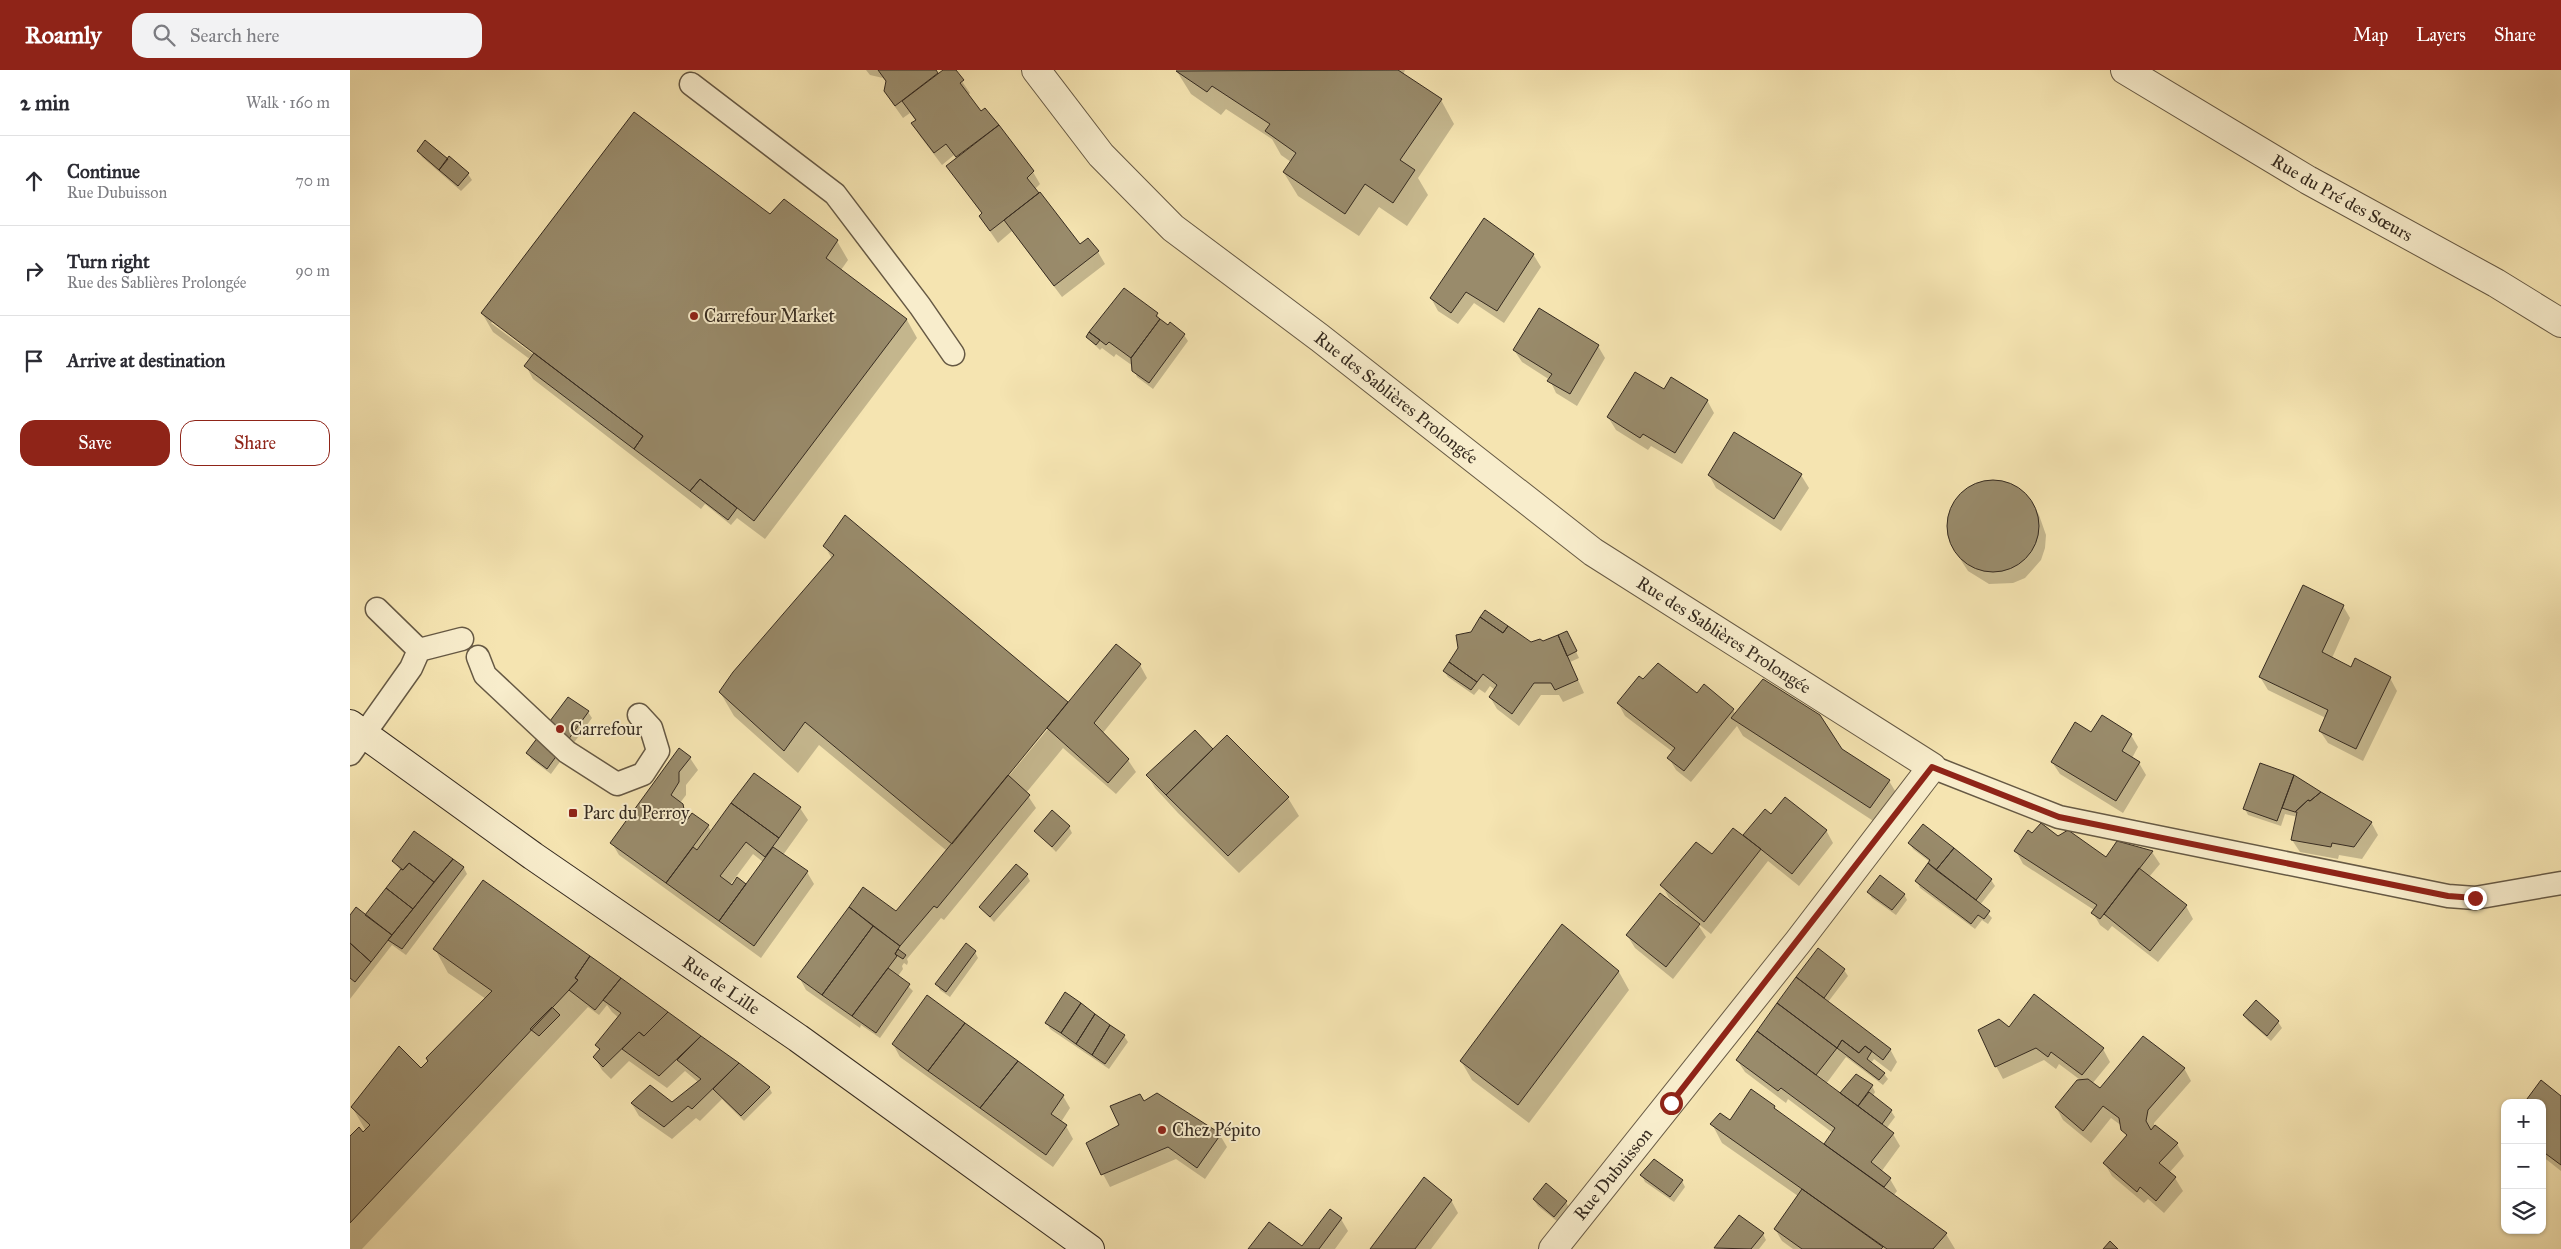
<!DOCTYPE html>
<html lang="en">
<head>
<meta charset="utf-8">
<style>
  body { margin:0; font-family:"IM FELL Great Primer",serif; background:#f2f2f3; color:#2b2b33 }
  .controls { position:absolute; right:15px; bottom:15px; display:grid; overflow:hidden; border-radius:10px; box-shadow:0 1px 4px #0004 }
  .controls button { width:45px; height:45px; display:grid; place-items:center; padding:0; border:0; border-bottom:1px solid #e1e1e2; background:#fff; color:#2b2b33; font:25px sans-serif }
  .stop { position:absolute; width:15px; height:15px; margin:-11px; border:4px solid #8f2418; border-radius:50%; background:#fff }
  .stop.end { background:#8f2418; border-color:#fff; box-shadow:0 1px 5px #0008 }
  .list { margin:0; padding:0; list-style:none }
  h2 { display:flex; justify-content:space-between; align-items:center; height:65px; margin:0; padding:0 20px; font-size:21px }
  h2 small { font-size:16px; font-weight:400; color:#7c7c81 }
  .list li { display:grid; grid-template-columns:32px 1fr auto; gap:15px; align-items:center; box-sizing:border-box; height:90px; padding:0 20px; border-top:1px solid #e1e1e2 }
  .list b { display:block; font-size:19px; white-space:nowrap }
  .list p { margin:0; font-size:16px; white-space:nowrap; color:#7c7c81 }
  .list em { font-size:16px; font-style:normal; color:#7c7c81 }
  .actions { display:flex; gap:10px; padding:15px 20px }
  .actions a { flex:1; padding:11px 0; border:1px solid #8f2418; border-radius:15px; text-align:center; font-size:18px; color:#8f2418 }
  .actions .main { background:#8f2418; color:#fff }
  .icon { flex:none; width:28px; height:28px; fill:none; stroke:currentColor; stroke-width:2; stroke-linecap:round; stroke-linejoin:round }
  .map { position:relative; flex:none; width:2211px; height:1179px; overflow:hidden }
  header { display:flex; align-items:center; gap:30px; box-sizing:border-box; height:70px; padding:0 25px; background:#8f2418; color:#fff }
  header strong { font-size:24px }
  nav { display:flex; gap:28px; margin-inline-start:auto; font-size:18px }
  .search { width:350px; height:45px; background:#f2f2f3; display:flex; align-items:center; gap:12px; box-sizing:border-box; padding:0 18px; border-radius:15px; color:#7c7c81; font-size:19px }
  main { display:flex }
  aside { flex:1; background:#fff }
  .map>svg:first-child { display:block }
  .shadow { fill:#0003; fill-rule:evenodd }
  .building { fill:#998b6b; stroke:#362b20 }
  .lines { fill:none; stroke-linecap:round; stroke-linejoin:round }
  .service-casing { stroke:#665944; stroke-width:25 }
  .minor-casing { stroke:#665944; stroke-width:30 }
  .secondary-casing { stroke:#362b20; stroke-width:30 }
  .service { stroke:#f8edcc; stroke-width:22 }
  .minor { stroke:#f8edcc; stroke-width:28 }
  .secondary { stroke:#f8edcc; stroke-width:28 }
  .route { stroke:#8f2418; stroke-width:6 }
  .poi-dot { fill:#8f2418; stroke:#f8edcc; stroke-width:2 }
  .labels { text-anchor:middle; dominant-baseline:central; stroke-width:4; stroke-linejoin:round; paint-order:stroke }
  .street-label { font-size:18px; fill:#362b20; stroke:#f8edcc }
  .poi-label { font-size:18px; fill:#362b20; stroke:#f8edcc; text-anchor:start }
</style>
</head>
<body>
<header>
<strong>Roamly</strong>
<div class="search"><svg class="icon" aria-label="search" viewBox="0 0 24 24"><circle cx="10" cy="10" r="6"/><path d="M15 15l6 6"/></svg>Search here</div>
<nav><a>Map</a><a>Layers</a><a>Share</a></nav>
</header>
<main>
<aside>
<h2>2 min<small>Walk · 160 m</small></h2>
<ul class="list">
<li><svg class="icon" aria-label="ahead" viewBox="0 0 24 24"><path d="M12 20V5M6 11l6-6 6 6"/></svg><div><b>Continue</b><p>Rue Dubuisson</p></div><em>70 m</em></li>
<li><svg class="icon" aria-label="right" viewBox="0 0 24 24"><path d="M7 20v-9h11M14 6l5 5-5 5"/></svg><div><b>Turn right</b><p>Rue des Sablières Prolongée</p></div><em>90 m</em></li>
<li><svg class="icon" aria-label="arrive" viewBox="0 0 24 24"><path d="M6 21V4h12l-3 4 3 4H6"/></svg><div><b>Arrive at destination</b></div></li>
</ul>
<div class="actions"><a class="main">Save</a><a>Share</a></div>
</aside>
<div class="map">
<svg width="2211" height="1179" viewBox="0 0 2211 1179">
  <rect width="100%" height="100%" fill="#f5e4b1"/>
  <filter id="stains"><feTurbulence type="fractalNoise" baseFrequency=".004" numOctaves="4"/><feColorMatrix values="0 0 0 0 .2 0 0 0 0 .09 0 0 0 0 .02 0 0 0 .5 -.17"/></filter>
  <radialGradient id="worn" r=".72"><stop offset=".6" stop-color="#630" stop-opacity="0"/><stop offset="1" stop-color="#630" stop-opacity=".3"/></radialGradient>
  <path class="shadow" d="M516,0H584L588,5L595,0H604L620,23L618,25L631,43L635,40L683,102L690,114L685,119L729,175L748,182L755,194L712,227L662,161L648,173L630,147L632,144L597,96L606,89L604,85L592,95L570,66L563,54L566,51L560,43L553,48L543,34L535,21L537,13L533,8L520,5Z
    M826,0H1055L1053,5L1091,30L1104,54L1068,108L1078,125L1057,156L1029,137L1009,166L948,126L934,103L941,92L931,85L922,69L876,39L871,45L841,24Z
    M75,71L118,104L122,110L111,121L72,87L69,81Z
    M421,146L487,171L498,190L491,200L557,250L567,268L415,469L387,448L381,455L355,434L351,439L183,309L176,296L181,290L143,262L132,243ZM143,251L186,283L184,285L141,253Z
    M1183,184L1191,197L1154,253L1124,233L1108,254L1088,241L1081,228Z
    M807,244L811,251L834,265L838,271L803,319L787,307L783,296L766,284L764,287L752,278L750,280L737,267Z
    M1248,276L1255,288L1227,336L1206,323L1200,310L1172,292L1164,280Z
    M1314,321L1357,330L1364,343L1332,394L1301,376L1298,380L1266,360L1258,347Z
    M1385,363L1451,405L1459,418L1431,461L1366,418L1359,405Z
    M1640,410L1663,415L1682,432L1689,445L1696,465L1695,478L1691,490L1675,508L1663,513L1639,514L1618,501L1603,478L1598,465L1599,445L1610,425L1619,417Z
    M475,476L718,634L790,595L797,608L752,664L778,690L786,702L766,724L713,678L676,723L686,738L594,850L591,848L557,889L558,892L557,895L554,893L552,896L553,899L548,906L563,921L530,968L511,955L510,958L456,920L449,907L514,819L546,843L597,781L469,675L448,703L384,646L370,622L482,489ZM710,640L712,642L658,707L656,706Z
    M1993,536L2000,548L1982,588L2001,599L2040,608L2047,621L2013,691L1978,673L1970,661L1976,648L1918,620L1910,607Z
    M1220,569L1229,588L1220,592L1234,623L1213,632L1209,625H1191L1169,656L1147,639L1140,627L1145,620L1140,616L1135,623L1129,619L1124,625L1098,607L1094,601L1180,573Z
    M1293,611L1347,624L1383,639L1385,644L1491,680L1539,711L1550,729L1531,756L1393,666L1387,656L1341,712L1326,700L1319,688L1323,682L1275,646L1268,633Z
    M218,628L238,642L242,648L201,704L181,689L178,683Z
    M1742,664L1781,665L1788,677L1782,688L1789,693L1796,705L1773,743L1710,704L1702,692Z
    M862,680L938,728L949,746L889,803L828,743L805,718L798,706Z
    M340,688L348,700L336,715V725L330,733L340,748L358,756L362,763L404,704L450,738L458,750L433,785L457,802L464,814L411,888L269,785L262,773ZM403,784L413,792L397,815L382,817L380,815Z
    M1943,707L2021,752L2028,765L2012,789L1989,785L1988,789L1950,782L1942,770L1948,747L1935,744L1931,756L1898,745L1895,739Z
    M1415,741L1421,745L1476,760L1483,773L1449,816L1418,791L1361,864L1347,853L1356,867L1323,909L1285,878L1277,865L1328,835L1319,828L1312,815L1393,767Z
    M719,757L722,763L706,782L686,761Z
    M64,763L114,798L117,804L56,885L42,875L0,929V848L15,847L51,801L43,791Z
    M1683,765L1708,767L1756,789L1802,782L1810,794L1799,807L1836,836L1843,849L1808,892L1762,856L1758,861L1750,855L1743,843L1744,840L1673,794L1666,781Z
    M1560,774L1641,810L1645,816L1630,835L1642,848L1638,854L1632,850L1625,859L1570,818L1567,811L1580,792L1563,779Z
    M677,805L680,811L644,852L630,837Z
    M1518,822L1554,824L1557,830L1546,845L1522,828Z
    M1212,856L1269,902L1279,920L1179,1053L1122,1010L1111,991Z
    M85,879L270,909L419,1017L422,1023L394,1051L372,1029L350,1051L346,1048L322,1069L289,1046L282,1034H322L349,1013L335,1001L317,1018L279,991L261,1009L252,1000L245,988L250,981L246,975L269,948L262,942L257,935L249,945L238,937L12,1179H0V1068L16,1061L2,1037L71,1000L136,929L98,903Z
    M1468,880L1494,900L1498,906L1478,932L1540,979L1547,992L1541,1002L1524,989L1521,993L1534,1004L1538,1009L1533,1015L1496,987L1476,1014L1491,1025L1522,1016L1525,1022L1523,1026L1541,1041L1545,1047L1536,1059L1543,1064L1550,1076L1531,1102L1540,1109L1547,1121L1543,1126L1596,1164L1605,1179H1443L1432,1171L1425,1159L1448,1126L1372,1073L1362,1054L1380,1051L1424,1037L1427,1042L1474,1076L1483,1063L1438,1029L1436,1033L1395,1002L1387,990Z
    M625,882L628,888L600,927L590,920L587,914Z
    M1684,926L1753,979L1760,992L1742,1014L1750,1020L1834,998L1841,1011L1804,1053V1056L1827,1074L1834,1086L1819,1103L1825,1108L1833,1121L1814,1143L1798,1129L1794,1133L1762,1106L1755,1094L1777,1067L1772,1056L1761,1048L1741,1073L1713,1050L1706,1037L1729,1009L1709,994L1706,999L1694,990L1653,1009L1646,996L1659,959Z
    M1894,945L1928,952L1932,958L1921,971L1898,951Z
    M697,953L774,966L778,972L759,999L700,959Z
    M543,974L713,1026L720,1038L711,1052L716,1056L723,1069L703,1097L550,987Z
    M2191,1012L2211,1028V1101L2192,1086Z
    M794,1032L870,1065L877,1077L855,1109L826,1089L760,1117L753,1104Z
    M1292,1106L1332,1111L1335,1117L1324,1132L1295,1112Z
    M1101,1130L1108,1143L1081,1179H1022Z
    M1184,1130L1216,1132L1219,1138L1208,1152L1188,1136Z
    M1390,1147L1413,1164L1416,1170L1409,1179H1366Z
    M991,1149L998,1161L985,1179H900L952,1178Z"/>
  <path class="building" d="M528,0H586L588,3L545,36L534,21L536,11Z
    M593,0H606L614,10L610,13L631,41L635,38L649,55L606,87L596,74L584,83L561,53L566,50L552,31Z
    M1048,0L1092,29L1050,90L1065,100L1043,133L1015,114L995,144L933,102L946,83L915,61L920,54L862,16L857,22L826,1Z
    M284,42L420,144L434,129L488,170L476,188L557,249L404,451L350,409L340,421L284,379L293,366L131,243Z
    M649,55L684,101L677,108L689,123L640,161L629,146L632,143L596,96Z
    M75,70L98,89L89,100L67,81Z
    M99,86L119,103L108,116L89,100Z
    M690,122L730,174L738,168L749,181L704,216L654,150Z
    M1134,148L1184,184L1147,241L1116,222L1101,243L1080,228Z
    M774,218L808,243L806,246L810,249L781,288L759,272L756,275L739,262Z
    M1189,238L1249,275L1220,324L1197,311L1202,304L1163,280Z
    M810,249L818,255L820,252L835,264L799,313L782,301L781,288Z
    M739,262L750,270L746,275L736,267Z
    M184,283L293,366L284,379L174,296Z
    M1285,302L1314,319L1321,307L1358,330L1325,383L1293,364L1290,368L1257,347Z
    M1384,362L1452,404L1424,449L1358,405Z
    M350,409L387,438L378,450L340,421Z
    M1597 456a46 46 0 1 1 92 0a46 46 0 1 1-92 0Z
    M495,445L718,632L602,774L455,652L434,681L369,622L383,602L484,485L473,476Z
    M1953,515L1994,535L1972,582L2001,597L2005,588L2041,607L2006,679L1969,661L1978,640L1909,607Z
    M1135,540L1158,556L1153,563L1130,547Z
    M1130,547L1153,563L1158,556L1181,572L1190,569L1193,571L1208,565L1228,610L1205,620L1201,613H1184L1162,644L1139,627L1147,615L1133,604L1127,612L1099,592L1108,578L1106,565L1121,562Z
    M1217,561L1227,581L1217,586L1208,565Z
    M766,574L791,594L744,653L779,689L758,713L697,658Z
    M1099,592L1127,612L1121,620L1093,601Z
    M1308,593L1347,623L1354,614L1384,639L1334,701L1317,688L1325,678L1267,633L1289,606L1293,609Z
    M1413,609L1470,645L1492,679L1540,710L1520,738L1381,648Z
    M218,627L239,641L197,699L176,683Z
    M1752,645L1782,664L1772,681L1790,692L1766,731L1701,692L1725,652L1741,662Z
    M845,660L863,679L816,725L796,705Z
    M877,665L939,727L878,786L816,725Z
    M329,678L341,687L329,702V712L321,725L333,734L335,744L332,746L337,750L342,743L359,755L316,813L260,773Z
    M1910,693L1944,705L1927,751L1893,739Z
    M404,703L451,737L429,768L381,733Z
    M658,705L680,725L587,838L584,836L550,876L499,837L513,817L546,841Z
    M1944,705L1971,722L1960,731L1958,730L1945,742L1932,738Z
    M1971,722L2022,752L2004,777L1982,773L1981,777L1941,770L1947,742H1945L1958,730L1960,731Z
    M1435,727L1477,760L1442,804L1393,765L1415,739L1421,744Z
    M381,733L429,768L415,787L396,772L370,806L382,815L387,807L396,814L369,851L316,813L343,777L347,780Z
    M702,740L720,756L702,777L684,761Z
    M1691,753L1708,766L1718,760L1756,787L1767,771L1803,781L1750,849L1741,843L1747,835L1664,781L1678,760L1682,763Z
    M1573,754L1604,778L1586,800L1578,793L1580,790L1558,773Z
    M1383,758L1411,779L1354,852L1310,815L1346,772L1362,784Z
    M64,761L103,789L84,812L59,793L53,800L42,791Z
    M423,777L458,801L404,876L369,851Z
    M1604,778L1642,809L1626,830L1586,800Z
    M103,789L114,797L52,879L38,870Z
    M59,793L84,812L63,839L36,818L51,799L53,800Z
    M1578,793L1640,841L1634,849L1628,845L1621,854L1565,811Z
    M666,794L678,804L640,847L629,837Z
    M1789,798L1837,835L1800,881L1754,844Z
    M1530,805L1555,824L1542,840L1517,822Z
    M133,810L240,886L225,908L228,910L219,920L0,1153V1066L9,1057L13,1062L20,1055L1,1037L49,976L71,998L78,991L76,988L142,921L83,879Z
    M36,818L63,839L42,865L15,845Z
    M1310,823L1350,854L1316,897L1276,865Z
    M6,837L42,865L21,892L0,873V845Z
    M499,837L523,856L472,925L447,907Z
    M1212,854L1269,901L1168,1035L1110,991Z
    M523,856L550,876L545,884L547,886L502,946L472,925Z
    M0,873L21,892L5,912L0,908Z
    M616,873L626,881L596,922L585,914Z
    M1468,878L1495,899L1474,928L1446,907Z
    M548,879L556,885L553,889L545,884Z
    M240,886L271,908L245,940L219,920L228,910L225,908Z
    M538,898L560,914L526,963L502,946Z
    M1446,907L1541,979L1533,990L1515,976L1509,983L1492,970L1487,978L1427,933Z
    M271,908L318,942L294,966L289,962L253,997L243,987L250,979L245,975L271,943L253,930Z
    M715,922L731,933L711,963L695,953Z
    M1684,924L1754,978L1732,1005L1701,982L1698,987L1686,978L1645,997L1628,960L1649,949L1659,957Z
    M577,925L615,953L578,1001L542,974Z
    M1906,930L1929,951L1917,966L1893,945Z
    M731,933L745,944L726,974L711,963Z
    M1427,933L1487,978L1466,1005L1407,961Z
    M202,937L210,945L189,966L180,959Z
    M318,942L351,966L309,1006L272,979L289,962L294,966Z
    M745,944L760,955L742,985L726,974Z
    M615,953L668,991L630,1038L578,1001Z
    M760,955L775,965L755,994L742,985Z
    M1407,961L1544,1063L1521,1092L1541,1108L1534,1117L1474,1074L1485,1058L1431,1018L1428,1021L1386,990Z
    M351,966L389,993L342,1039L338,1036L314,1057L281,1033L300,1015L322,1032L351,1009L327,990Z
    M1793,966L1835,998L1798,1040L1796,1051L1801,1060L1805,1055L1828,1073L1809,1093L1826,1107L1806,1131L1790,1117L1787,1122L1753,1093L1777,1065L1771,1060L1769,1048L1753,1036L1733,1061L1705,1037L1727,1010L1738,1009L1750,1018Z
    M1492,970L1509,983L1515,976L1522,981L1517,989L1535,1003L1529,1010L1487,978Z
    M668,991L714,1025L701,1044L717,1055L696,1085L630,1038Z
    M389,993L420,1017L391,1046L363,1019Z
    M1506,1004L1523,1015L1508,1036L1490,1023Z
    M2191,1010L2211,1026V1095L2192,1081V1033H2174Z
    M1401,1019L1425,1036L1424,1038L1597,1163L1583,1179H1537L1360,1054L1370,1043L1380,1050Z
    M1519,1022L1542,1040L1532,1054L1508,1036Z
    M807,1023L871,1064L847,1098L818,1077L751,1105L736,1073L769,1055L760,1036L790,1024L794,1031Z
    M1304,1089L1333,1110L1320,1127L1290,1105Z
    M1074,1107L1102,1130L1065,1179H1020Z
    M1196,1113L1217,1131L1204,1147L1183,1129Z
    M1452,1119L1533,1177L1531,1179H1452L1424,1159Z
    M980,1139L992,1148L969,1179H898L919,1152L952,1176Z
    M1389,1145L1414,1163L1401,1179L1364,1178Z
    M1760,1171L1768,1179H1753Z"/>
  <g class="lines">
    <g class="service-casing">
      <path id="service" d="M341,14L485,124L570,236L603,284
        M27,539L69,580
        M128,587L135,605L217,682L267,714L293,704L308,681L301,658L289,645
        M0,684L61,598L69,580L112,569
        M1582,697L1709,747L2098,826L2125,828L2211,813"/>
    </g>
    <g class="minor-casing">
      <g id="minor">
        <path id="s1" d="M686,0L751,85L823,158L970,268L1243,482L1582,697L1448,872L1203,1179"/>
        <path id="s2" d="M1775,0L1958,110L2146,213L2211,253"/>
      </g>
    </g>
    <g class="secondary-casing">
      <g id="secondary">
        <path id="s3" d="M0,654L183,786L448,968L740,1179"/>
      </g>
    </g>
    <use href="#service" class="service"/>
    <use href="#minor" class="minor"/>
    <use href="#secondary" class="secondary"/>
  </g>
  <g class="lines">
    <path class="route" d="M1321,1033L1582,697L1709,747L2098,826L2125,828"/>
  </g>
  <g class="poi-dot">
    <circle cx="344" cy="246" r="5"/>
    <circle cx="210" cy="659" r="5"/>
    <rect x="218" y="738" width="10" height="10" rx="2.5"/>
    <circle cx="812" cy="1060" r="5"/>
  </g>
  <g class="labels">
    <g class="street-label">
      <text stroke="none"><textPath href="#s2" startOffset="252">Rue du Pré des Sœurs</textPath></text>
      <text stroke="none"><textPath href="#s1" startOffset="490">Rue des Sablières Prolongée</textPath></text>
      <text stroke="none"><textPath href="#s1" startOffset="895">Rue des Sablières Prolongée</textPath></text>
      <text stroke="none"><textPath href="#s3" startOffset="454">Rue de Lille</textPath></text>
      <text transform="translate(1263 1104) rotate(-51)">Rue Dubuisson</text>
    </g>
    <g class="poi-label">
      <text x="354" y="246">Carrefour Market</text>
      <text x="220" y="659">Carrefour</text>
      <text x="233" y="743">Parc du Perroy</text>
      <text x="822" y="1060">Chez Pépito</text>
    </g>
  </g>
  <rect width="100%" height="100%" filter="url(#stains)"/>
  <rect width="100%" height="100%" fill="url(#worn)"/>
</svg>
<div class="controls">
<button>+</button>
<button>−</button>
<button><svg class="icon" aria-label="layers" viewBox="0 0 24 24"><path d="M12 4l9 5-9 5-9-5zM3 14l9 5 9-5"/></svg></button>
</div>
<div class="stop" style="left:1321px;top:1033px"></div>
<div class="stop end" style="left:2125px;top:828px"></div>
</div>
</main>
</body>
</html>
